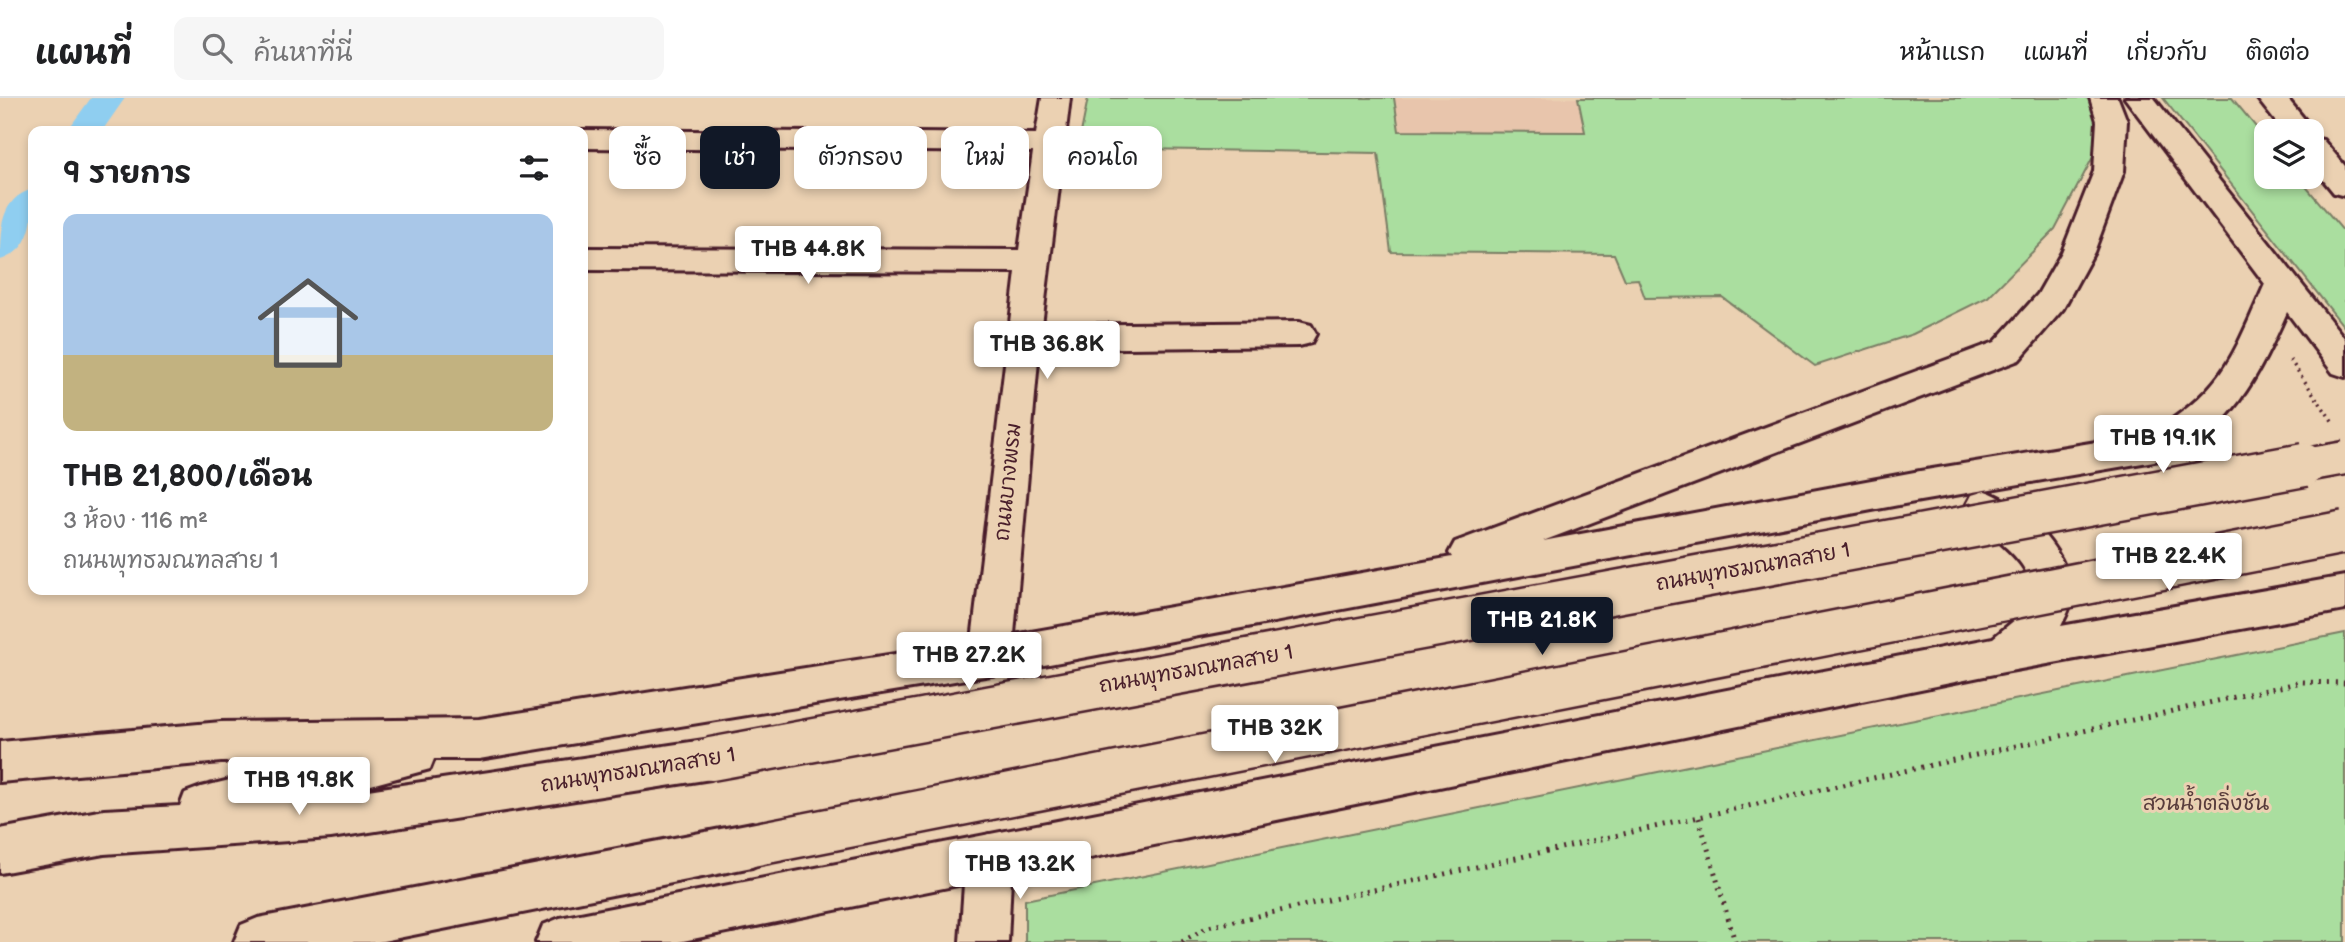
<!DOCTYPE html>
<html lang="th">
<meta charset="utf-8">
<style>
:root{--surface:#fff;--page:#f6f6f6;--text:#202124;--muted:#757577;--line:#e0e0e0;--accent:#111827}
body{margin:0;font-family:"Balsamiq Sans","Playpen Sans Thai",sans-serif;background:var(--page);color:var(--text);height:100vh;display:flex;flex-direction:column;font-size:26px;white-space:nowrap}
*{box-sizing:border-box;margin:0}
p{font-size:23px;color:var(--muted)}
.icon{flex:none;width:38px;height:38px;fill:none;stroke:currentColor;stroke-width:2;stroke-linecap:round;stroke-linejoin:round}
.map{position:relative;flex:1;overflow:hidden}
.side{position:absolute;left:28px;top:28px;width:560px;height:469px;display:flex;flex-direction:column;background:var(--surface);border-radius:14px;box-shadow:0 4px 10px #0003}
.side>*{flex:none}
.guide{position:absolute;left:609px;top:28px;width:665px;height:63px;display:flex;gap:14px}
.controls{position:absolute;left:2254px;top:21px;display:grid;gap:14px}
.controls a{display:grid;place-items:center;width:70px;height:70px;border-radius:14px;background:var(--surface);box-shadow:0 4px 10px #0003;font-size:35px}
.price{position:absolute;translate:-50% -60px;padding:0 16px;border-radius:7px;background:#fff;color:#222;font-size:23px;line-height:46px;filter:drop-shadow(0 2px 4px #0008)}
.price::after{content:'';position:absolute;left:50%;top:42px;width:21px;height:16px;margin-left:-10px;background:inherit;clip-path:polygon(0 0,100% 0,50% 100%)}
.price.selected{background:var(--accent);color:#fff}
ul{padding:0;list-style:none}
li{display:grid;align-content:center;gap:14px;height:371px;padding:0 35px}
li+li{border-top:2px solid var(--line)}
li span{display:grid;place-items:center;height:217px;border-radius:14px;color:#555}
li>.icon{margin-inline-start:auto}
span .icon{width:126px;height:126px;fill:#fffc;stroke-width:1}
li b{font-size:30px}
h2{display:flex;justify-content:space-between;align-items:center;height:84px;padding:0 35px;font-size:30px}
.pill{padding:0 24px;border-radius:14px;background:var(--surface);box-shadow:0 4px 10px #0003;font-size:24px;line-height:63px}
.pill.selected{background:var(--accent);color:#fff}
header{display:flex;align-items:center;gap:42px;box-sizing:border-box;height:98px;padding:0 35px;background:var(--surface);border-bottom:2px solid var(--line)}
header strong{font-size:33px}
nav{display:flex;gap:38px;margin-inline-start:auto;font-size:24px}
.search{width:490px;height:63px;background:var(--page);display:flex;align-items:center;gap:18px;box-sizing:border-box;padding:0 24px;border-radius:14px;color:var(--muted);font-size:26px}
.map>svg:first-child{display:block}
.built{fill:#e8c5ac}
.green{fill:#aade9f;stroke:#7a7e65;stroke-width:2}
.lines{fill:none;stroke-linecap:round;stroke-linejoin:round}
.canal{fill:#8fcef0;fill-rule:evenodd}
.minor-casing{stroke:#4a1f2b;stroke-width:6}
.major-casing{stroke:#4a1f2b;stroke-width:6}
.path-far1{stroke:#4a1f2b;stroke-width:3.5;stroke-dasharray:2 4.5;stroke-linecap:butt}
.path{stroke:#4a1f2b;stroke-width:5;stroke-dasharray:2 6;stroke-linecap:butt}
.minor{fill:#ebd1b2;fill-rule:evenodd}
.major{fill:#ebd1b2;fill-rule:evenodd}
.major-bridge-far1-casing{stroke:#4a1f2b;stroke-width:37;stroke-linecap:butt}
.major-bridge-casing{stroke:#4a1f2b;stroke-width:47;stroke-linecap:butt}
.major-bridge-far1{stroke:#ebd1b2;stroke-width:32}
.major-bridge{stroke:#ebd1b2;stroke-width:42}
.labels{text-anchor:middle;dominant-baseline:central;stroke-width:6;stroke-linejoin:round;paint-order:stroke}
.street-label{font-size:21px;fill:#4a1f2b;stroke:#ebd1b2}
.park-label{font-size:21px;fill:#583c3c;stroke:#ebd1b2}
</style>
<header>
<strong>แผนที่</strong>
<div class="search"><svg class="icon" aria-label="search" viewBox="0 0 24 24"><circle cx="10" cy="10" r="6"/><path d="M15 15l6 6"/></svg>ค้นหาที่นี่</div>
<nav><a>หน้าแรก</a><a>แผนที่</a><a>เกี่ยวกับ</a><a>ติดต่อ</a></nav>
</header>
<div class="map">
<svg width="2345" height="844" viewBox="0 0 2345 844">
<rect width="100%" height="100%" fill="#ebd1b2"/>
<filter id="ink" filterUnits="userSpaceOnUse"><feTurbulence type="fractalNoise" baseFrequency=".0143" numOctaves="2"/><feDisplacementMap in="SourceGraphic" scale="14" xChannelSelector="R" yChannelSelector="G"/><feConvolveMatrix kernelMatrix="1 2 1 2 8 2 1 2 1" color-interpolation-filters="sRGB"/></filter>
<g filter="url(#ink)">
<polygon class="built" points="1394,0 1578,0 1586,34 1398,33"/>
<g class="green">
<polygon points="1088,0 1394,0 1399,33 1585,34 1578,0 2096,0 2112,23 2055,131 1988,199 1913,236 1815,268 1722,199 1645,200 1638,181 1625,182 1614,156 1391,154 1378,55 1078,50"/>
<polygon points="2163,0 2232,0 2266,41 2266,79 2298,79 2345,135 2345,230"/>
<polygon points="2345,535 2345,844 1025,844 1025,802"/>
</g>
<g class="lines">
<g class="canal">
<polygon points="91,0 125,0 102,33 67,33"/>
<path d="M33,91C34,120 32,153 0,162C0,132 0,100 33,91Z"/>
</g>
<defs>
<g id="minor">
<polygon points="1042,0 1070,0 1042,227 1299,224 1311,227 1316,236 1311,245 1299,248 1039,251 1012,559 1006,572 991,577 976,572 970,559 1016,174 583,172 583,150 1019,152 1033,54 583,50 583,33 577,33 583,32 1036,36"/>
<polygon points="989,736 1005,742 1012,758 1008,844 960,844 966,758 973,742"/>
</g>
<g id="major">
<path d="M2090,0H2118L2127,23L2124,73L2094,154L2063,211L2019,262L1543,443L1920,373L2151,335C2224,291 2232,260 2265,186L2125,0H2154L2345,241V279L2333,275L2287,214C2260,275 2229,340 2160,362L1920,403L991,577L479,661H434L430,671L334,697L711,641L727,647L733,661L727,675L711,681L331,740L104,756L0,775V731L104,712L180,708L185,695L201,689L309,663L221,664L0,684V644L221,624L479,621L991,541L1452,459L1449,455L1455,444L1995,244L2038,196L2062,154L2094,73L2097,23Z"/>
<polygon points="2257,0 2287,0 2314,33 2312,36 2312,33 2283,33"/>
<polygon points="2312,40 2323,42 2345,68 2345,98 2334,95 2312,68"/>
<path d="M1985,393C2022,405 2076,460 2071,503C2070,511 2065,520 2061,528L2345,478V512L2004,574L678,844H536L543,827L560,820L1993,540L2028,511C2046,461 1984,442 1966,408L1972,397Z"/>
<polygon points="752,725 768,732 775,747 768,762 752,769 378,844 234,844 241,827 258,820"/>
</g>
</defs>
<use href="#minor" class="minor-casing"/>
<use href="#major" class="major-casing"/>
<polyline class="path-far1" points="2290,262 2333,324"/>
<g class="path">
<polyline points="1699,720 1735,844"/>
<polyline points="1182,844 1208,829 2302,584 2345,585"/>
</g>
<use href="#minor" class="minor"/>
<use href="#major" class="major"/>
<defs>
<polyline id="major-bridge-far1" points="2295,369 2345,360"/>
<g id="major-bridge">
<polyline points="711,661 2304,367"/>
<polyline points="752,747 2345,434"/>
</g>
</defs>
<use href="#major-bridge-far1" class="major-bridge-far1-casing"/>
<use href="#major-bridge" class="major-bridge-casing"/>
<use href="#major-bridge-far1" class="major-bridge-far1"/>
<use href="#major-bridge" class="major-bridge"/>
</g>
</g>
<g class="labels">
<g class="street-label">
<text transform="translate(1008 384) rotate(-84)">ถนนบางพรม</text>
<text transform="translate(1753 469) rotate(-10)">ถนนพุทธมณฑลสาย 1</text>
<text transform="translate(1196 571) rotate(-10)">ถนนพุทธมณฑลสาย 1</text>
<text transform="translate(638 672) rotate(-9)">ถนนพุทธมณฑลสาย 1</text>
</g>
<g class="park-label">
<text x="2206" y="705">สวนน้ำตลิ่งชัน</text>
</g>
</g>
</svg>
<div class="controls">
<a><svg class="icon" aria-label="layers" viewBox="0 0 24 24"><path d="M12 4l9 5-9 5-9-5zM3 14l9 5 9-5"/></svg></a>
</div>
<b class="price" style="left:808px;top:188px">THB 44.8K</b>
<b class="price" style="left:1047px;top:283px">THB 36.8K</b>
<b class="price" style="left:2163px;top:377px">THB 19.1K</b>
<b class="price" style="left:2169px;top:495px">THB 22.4K</b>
<b class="price selected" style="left:1542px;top:559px">THB 21.8K</b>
<b class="price" style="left:969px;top:594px">THB 27.2K</b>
<b class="price" style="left:1275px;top:667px">THB 32K</b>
<b class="price" style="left:299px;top:719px">THB 19.8K</b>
<b class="price" style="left:1020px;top:803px">THB 13.2K</b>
<div class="guide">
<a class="pill">ซื้อ</a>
<a class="pill selected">เช่า</a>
<a class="pill">ตัวกรอง</a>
<a class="pill">ใหม่</a>
<a class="pill">คอนโด</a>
</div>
<section class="side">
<h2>9 รายการ<svg class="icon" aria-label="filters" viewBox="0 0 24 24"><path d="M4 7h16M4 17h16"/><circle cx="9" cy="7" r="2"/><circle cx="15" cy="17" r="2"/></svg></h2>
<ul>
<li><span style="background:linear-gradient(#a9c7e8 65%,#c2b280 0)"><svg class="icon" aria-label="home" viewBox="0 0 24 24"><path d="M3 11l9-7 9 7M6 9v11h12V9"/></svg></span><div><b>THB 21,800/เดือน</b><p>3 ห้อง · 116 m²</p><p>ถนนพุทธมณฑลสาย 1</p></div></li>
</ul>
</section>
</div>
